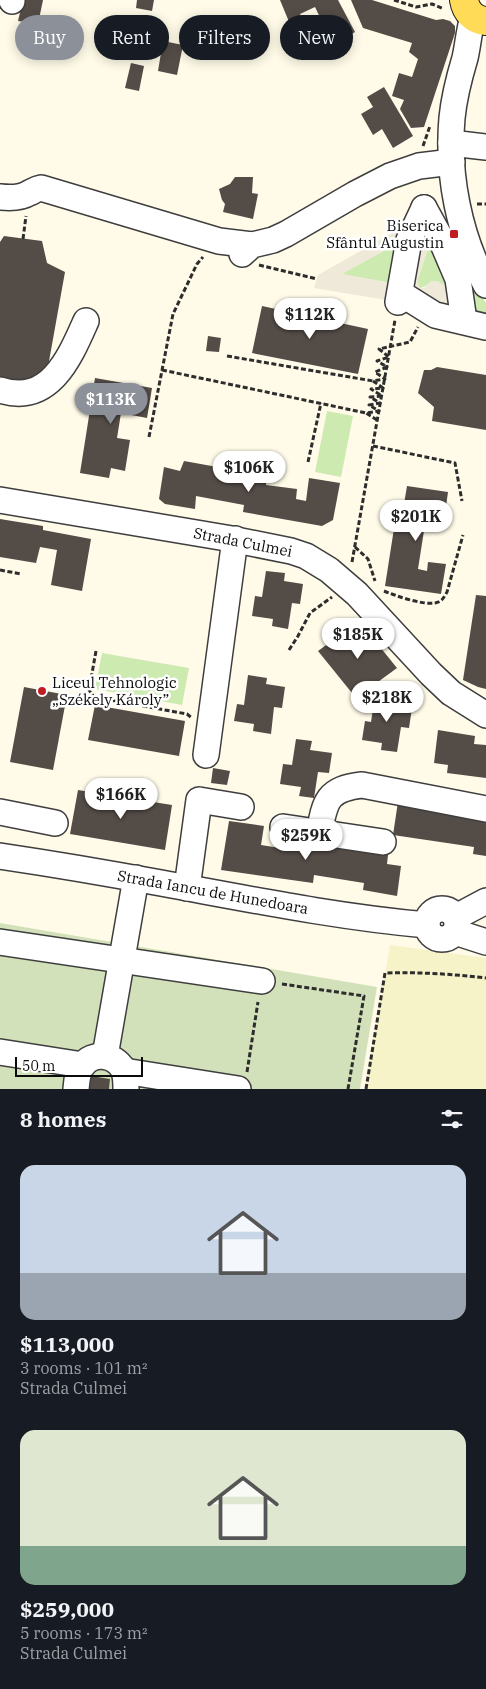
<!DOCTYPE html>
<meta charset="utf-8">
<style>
:root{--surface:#171b24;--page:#20242c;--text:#f1f3f6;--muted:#9ea1a6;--accent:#8c9099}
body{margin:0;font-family:"IBM Plex Serif",serif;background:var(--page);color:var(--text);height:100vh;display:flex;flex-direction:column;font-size:19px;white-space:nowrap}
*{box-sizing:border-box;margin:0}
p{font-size:16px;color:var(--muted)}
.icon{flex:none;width:28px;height:28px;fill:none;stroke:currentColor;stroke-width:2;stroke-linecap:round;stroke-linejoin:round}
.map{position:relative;height:1089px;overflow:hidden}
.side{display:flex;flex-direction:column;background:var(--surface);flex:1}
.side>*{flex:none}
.hud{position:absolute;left:15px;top:15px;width:456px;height:45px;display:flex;gap:10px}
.scale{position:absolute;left:15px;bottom:12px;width:128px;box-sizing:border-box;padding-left:5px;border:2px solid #0b0b0b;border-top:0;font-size:14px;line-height:18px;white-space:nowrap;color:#0b0b0b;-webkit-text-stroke:4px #fff;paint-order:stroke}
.price{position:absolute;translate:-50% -42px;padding:0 11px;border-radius:18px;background:#fff;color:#222;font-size:16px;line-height:32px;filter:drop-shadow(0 1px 2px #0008)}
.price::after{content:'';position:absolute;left:50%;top:30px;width:15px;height:11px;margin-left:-8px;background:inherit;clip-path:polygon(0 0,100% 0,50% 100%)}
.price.active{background:var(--accent);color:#fff}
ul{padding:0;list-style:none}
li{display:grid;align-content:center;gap:10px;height:265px;padding:0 20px}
li span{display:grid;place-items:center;height:155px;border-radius:15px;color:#555}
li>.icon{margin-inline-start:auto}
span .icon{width:90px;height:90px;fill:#fffc;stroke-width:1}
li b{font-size:21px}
h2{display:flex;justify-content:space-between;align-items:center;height:60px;padding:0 20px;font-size:21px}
.chip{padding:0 18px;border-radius:22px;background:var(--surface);box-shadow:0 2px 12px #0003;font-size:18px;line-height:45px}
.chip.active{background:var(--accent);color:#fff}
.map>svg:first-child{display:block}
.farmland{fill:#f6f3c8}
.green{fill:#cdeab1}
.cemetery{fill:#d3e1ba}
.plaza{fill:#eee9d9;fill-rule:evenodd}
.building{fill:#544c47}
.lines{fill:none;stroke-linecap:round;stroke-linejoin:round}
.minor-casing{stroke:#3e3e3e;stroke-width:28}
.major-casing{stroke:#1c1c1c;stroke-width:30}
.path{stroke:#2d2d2d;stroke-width:3;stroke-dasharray:5 2.5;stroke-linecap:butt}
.minor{stroke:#fff;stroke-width:25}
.major{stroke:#ffdb58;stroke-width:28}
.poi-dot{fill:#c01d20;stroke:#fff;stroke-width:2}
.labels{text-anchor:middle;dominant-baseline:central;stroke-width:5;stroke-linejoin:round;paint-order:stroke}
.poi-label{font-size:15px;fill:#0b0b0b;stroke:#fff;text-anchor:end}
.street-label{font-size:15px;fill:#0b0b0b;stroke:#fff}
</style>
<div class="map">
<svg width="486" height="1089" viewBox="0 0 486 1089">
<rect width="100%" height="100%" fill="#fffbe8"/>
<polygon class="farmland" points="390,945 486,958 486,1089 365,1089"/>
<g class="green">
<polygon points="400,242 391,283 341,274"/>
<path d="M432,247L447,284L446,286C424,277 435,285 420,288L417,282L427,251Z"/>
<polygon points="471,284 486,303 486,318 470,310 468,290"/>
<polygon points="327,411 353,416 341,477 315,472"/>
<polygon points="102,653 189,668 182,705 95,689"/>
</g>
<polygon class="cemetery" points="0,923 377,987 360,1089 0,1089"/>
<path class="plaza" d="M433,206L440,210L445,219L454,245L471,284L467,296L468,305L471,310L486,318V336L430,322L415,313L408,306L398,302L314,288L318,275L410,223L414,211ZM400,242L390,283L342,274ZM432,247L436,251L442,271L448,282L445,286L438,281H431L424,288H420L417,282L420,272L427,251Z"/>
<g class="building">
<polygon points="23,0 43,0 38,24 18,21"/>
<polygon points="137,0 154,0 152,11 136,8"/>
<polygon points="280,0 338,0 355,32 333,44 315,7 300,14 313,40 299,46"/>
<polygon points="351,0 372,0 436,20 443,19 450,21 455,26 455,33 424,127 411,128 400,109 404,100 392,96 399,73 412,77 418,59 409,52 412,43 363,28"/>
<polygon points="163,41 183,45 177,75 158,71"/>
<polygon points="131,63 144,66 139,91 125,88"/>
<polygon points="384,87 413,136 393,148 382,129 373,135 361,114 373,107 367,97"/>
<polygon points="235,177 253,177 252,193 258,194 253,219 223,212 225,204 222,200 219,189 230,184"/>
<polygon points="4,236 42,241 47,263 65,272 46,378 0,385 0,242"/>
<polygon points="262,306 368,329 358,374 252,353"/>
<polygon points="208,336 221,338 219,352 206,351"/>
<polygon points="437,367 486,375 486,430 432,421 434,407 418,393 424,370 431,370"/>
<polygon points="95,378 152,388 147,418 121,413 117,438 130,440 125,471 111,468 109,478 80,473"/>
<polygon points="184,461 267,476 266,485 297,489 296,499 306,501 309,478 340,483 333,520 322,526 243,512 244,505 196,496 195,509 165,504 159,499 164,467 180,471"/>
<polygon points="407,486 448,492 444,521 426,518 418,569 427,571 428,562 446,564 441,594 385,586 398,503 404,504"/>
<polygon points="0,519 43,526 43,530 91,539 82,591 51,585 57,550 40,547 36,563 0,557"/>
<polygon points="266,571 285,573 284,581 303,584 300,604 292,603 288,629 272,626 273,619 252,616 255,596 262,597"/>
<polygon points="476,595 486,596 486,689 478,687 463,680"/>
<polygon points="359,621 397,668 356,698 318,651"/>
<polygon points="248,675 267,678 266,684 285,687 282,708 274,707 271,734 253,731 254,724 234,721 237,704 244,705"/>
<polygon points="24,687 67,695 53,770 10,762"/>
<polygon points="375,695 395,698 393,705 412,708 409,728 401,727 397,752 381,750 382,743 362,740 365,721 371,722"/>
<polygon points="95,705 185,721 179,756 88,740"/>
<polygon points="438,730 475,736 474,744 486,745 486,778 447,773 448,765 434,763"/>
<polygon points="296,739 312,741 310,750 332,753 329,773 318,772 314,798 299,796 301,787 280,784 283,764 292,765"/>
<polygon points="213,768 230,771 227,785 211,783"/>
<polygon points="78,790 172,805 165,850 70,834"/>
<polygon points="399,795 486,817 486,856 473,854 474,847 393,835"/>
<polygon points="229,821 264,826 261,845 299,851 300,842 388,855 387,864 401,866 397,896 363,890 364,883 314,875 313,883 221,870"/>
<polygon points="91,1076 110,1079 109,1089 89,1089"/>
</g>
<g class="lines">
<defs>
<g id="minor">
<polyline points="12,1 12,0"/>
<path d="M473,17C469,30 468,45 465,58C459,78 454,97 452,118C447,174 459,236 486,285"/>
<polyline points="451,143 486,147"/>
<path d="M0,197C9,198 21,198 29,193C34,191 35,189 41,188L219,241L252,245"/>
<polyline points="424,208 440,237 458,279 464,321"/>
<polyline points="242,254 252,245 273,240 286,234 355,194 390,176 419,166 452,162"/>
<polyline points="400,293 435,315 486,327"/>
<polyline points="398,302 409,240 424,208"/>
<path d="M0,390C50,406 70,357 86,321"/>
<polyline points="0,500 226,538 291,551 306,556 329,570 357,594 431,674 451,693 486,715"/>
<polyline points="206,755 235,539"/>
<polyline points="0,812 55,823"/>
<polyline points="283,827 383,842"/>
<path d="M319,833C325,801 327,789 362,785L486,809"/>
<path d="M0,856C54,864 107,873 161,883C249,899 337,917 427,925"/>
<polyline points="187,888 199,800 241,807"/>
<circle cx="442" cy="924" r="15"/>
<polyline points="456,917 486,901"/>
<polyline points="455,932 486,942"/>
<polyline points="0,942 262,981"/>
<polyline points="0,1052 83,1065"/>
<polyline points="105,1056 136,878"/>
<polyline points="124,1071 238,1089"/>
<path d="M76,1089C77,1081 77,1072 82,1066C93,1051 114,1054 123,1069C126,1075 126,1082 126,1089"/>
</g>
<path id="major" d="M464,0C466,12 474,20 486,21"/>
</defs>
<use href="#minor" class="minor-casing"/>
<use href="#major" class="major-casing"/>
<g class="path">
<polyline points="394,0 416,7 432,4 444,9"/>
<polyline points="423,146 430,126"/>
<polyline points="477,204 486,204"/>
<polyline points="23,239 26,216"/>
<polyline points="259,265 317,279"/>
<polyline points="227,356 373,381"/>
<polyline points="162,370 366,413"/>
<polyline points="377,420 366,413 379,411 369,405 380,403 370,397 382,396 371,389 383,388 373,381 385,379 375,372 387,367 377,361 389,357 379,349 410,342 418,327"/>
<polyline points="149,437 173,314 197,264 203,257"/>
<polyline points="373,446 455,463 462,501"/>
<polyline points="308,462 321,403"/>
<polyline points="355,547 368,559 375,581"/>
<polyline points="352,562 395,320"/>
<polyline points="0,570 21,574"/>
<path d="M384,591C396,596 422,605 435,603C442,602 444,597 447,592L463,535"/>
<polyline points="289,650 298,636 310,613 332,597"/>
<polyline points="96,651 89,690 94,697 187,714 192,718"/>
<polyline points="282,984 364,996 348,1089"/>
<polyline points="247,1072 258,1002"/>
<path d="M366,1089L385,973C419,972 452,974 486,978"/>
</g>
<use href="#minor" class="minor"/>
<use href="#major" class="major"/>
</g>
<g class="poi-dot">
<rect x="449" y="229" width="10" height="10" rx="2.5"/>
<circle cx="42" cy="691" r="5"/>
</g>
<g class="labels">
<g class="poi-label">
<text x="444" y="225">Biserica<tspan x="444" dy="17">Sfântul Augustin</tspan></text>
<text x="52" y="682" text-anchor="start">Liceul Tehnologic<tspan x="52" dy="17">„Székely Károly”</tspan></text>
</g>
<g class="street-label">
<text transform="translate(243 542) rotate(11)">Strada Culmei</text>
<text transform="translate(213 892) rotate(10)">Strada Iancu de Hunedoara</text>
</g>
</g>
</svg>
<div class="scale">50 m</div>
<b class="price" style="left:310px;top:340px">$112K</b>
<b class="price active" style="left:111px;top:425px">$113K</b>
<b class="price" style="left:249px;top:493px">$106K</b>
<b class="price" style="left:416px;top:542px">$201K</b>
<b class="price" style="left:358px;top:660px">$185K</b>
<b class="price" style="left:387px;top:723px">$218K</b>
<b class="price" style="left:121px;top:820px">$166K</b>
<b class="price" style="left:306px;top:861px">$259K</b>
<div class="hud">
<a class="chip active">Buy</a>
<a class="chip">Rent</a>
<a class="chip">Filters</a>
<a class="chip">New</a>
</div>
</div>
<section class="side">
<h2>8 homes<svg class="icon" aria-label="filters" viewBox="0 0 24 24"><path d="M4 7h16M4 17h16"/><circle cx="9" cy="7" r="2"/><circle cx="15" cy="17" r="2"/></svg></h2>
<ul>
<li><span style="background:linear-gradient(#c9d6e8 70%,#9aa5b1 0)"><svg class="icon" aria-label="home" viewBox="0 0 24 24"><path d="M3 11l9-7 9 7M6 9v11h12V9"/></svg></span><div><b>$113,000</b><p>3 rooms · 101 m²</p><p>Strada Culmei</p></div></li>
<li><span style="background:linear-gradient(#dfe7d0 75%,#7fa58c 0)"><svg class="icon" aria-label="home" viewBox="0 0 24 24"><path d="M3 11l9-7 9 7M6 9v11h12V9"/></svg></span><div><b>$259,000</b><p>5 rooms · 173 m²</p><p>Strada Culmei</p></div></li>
</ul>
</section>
